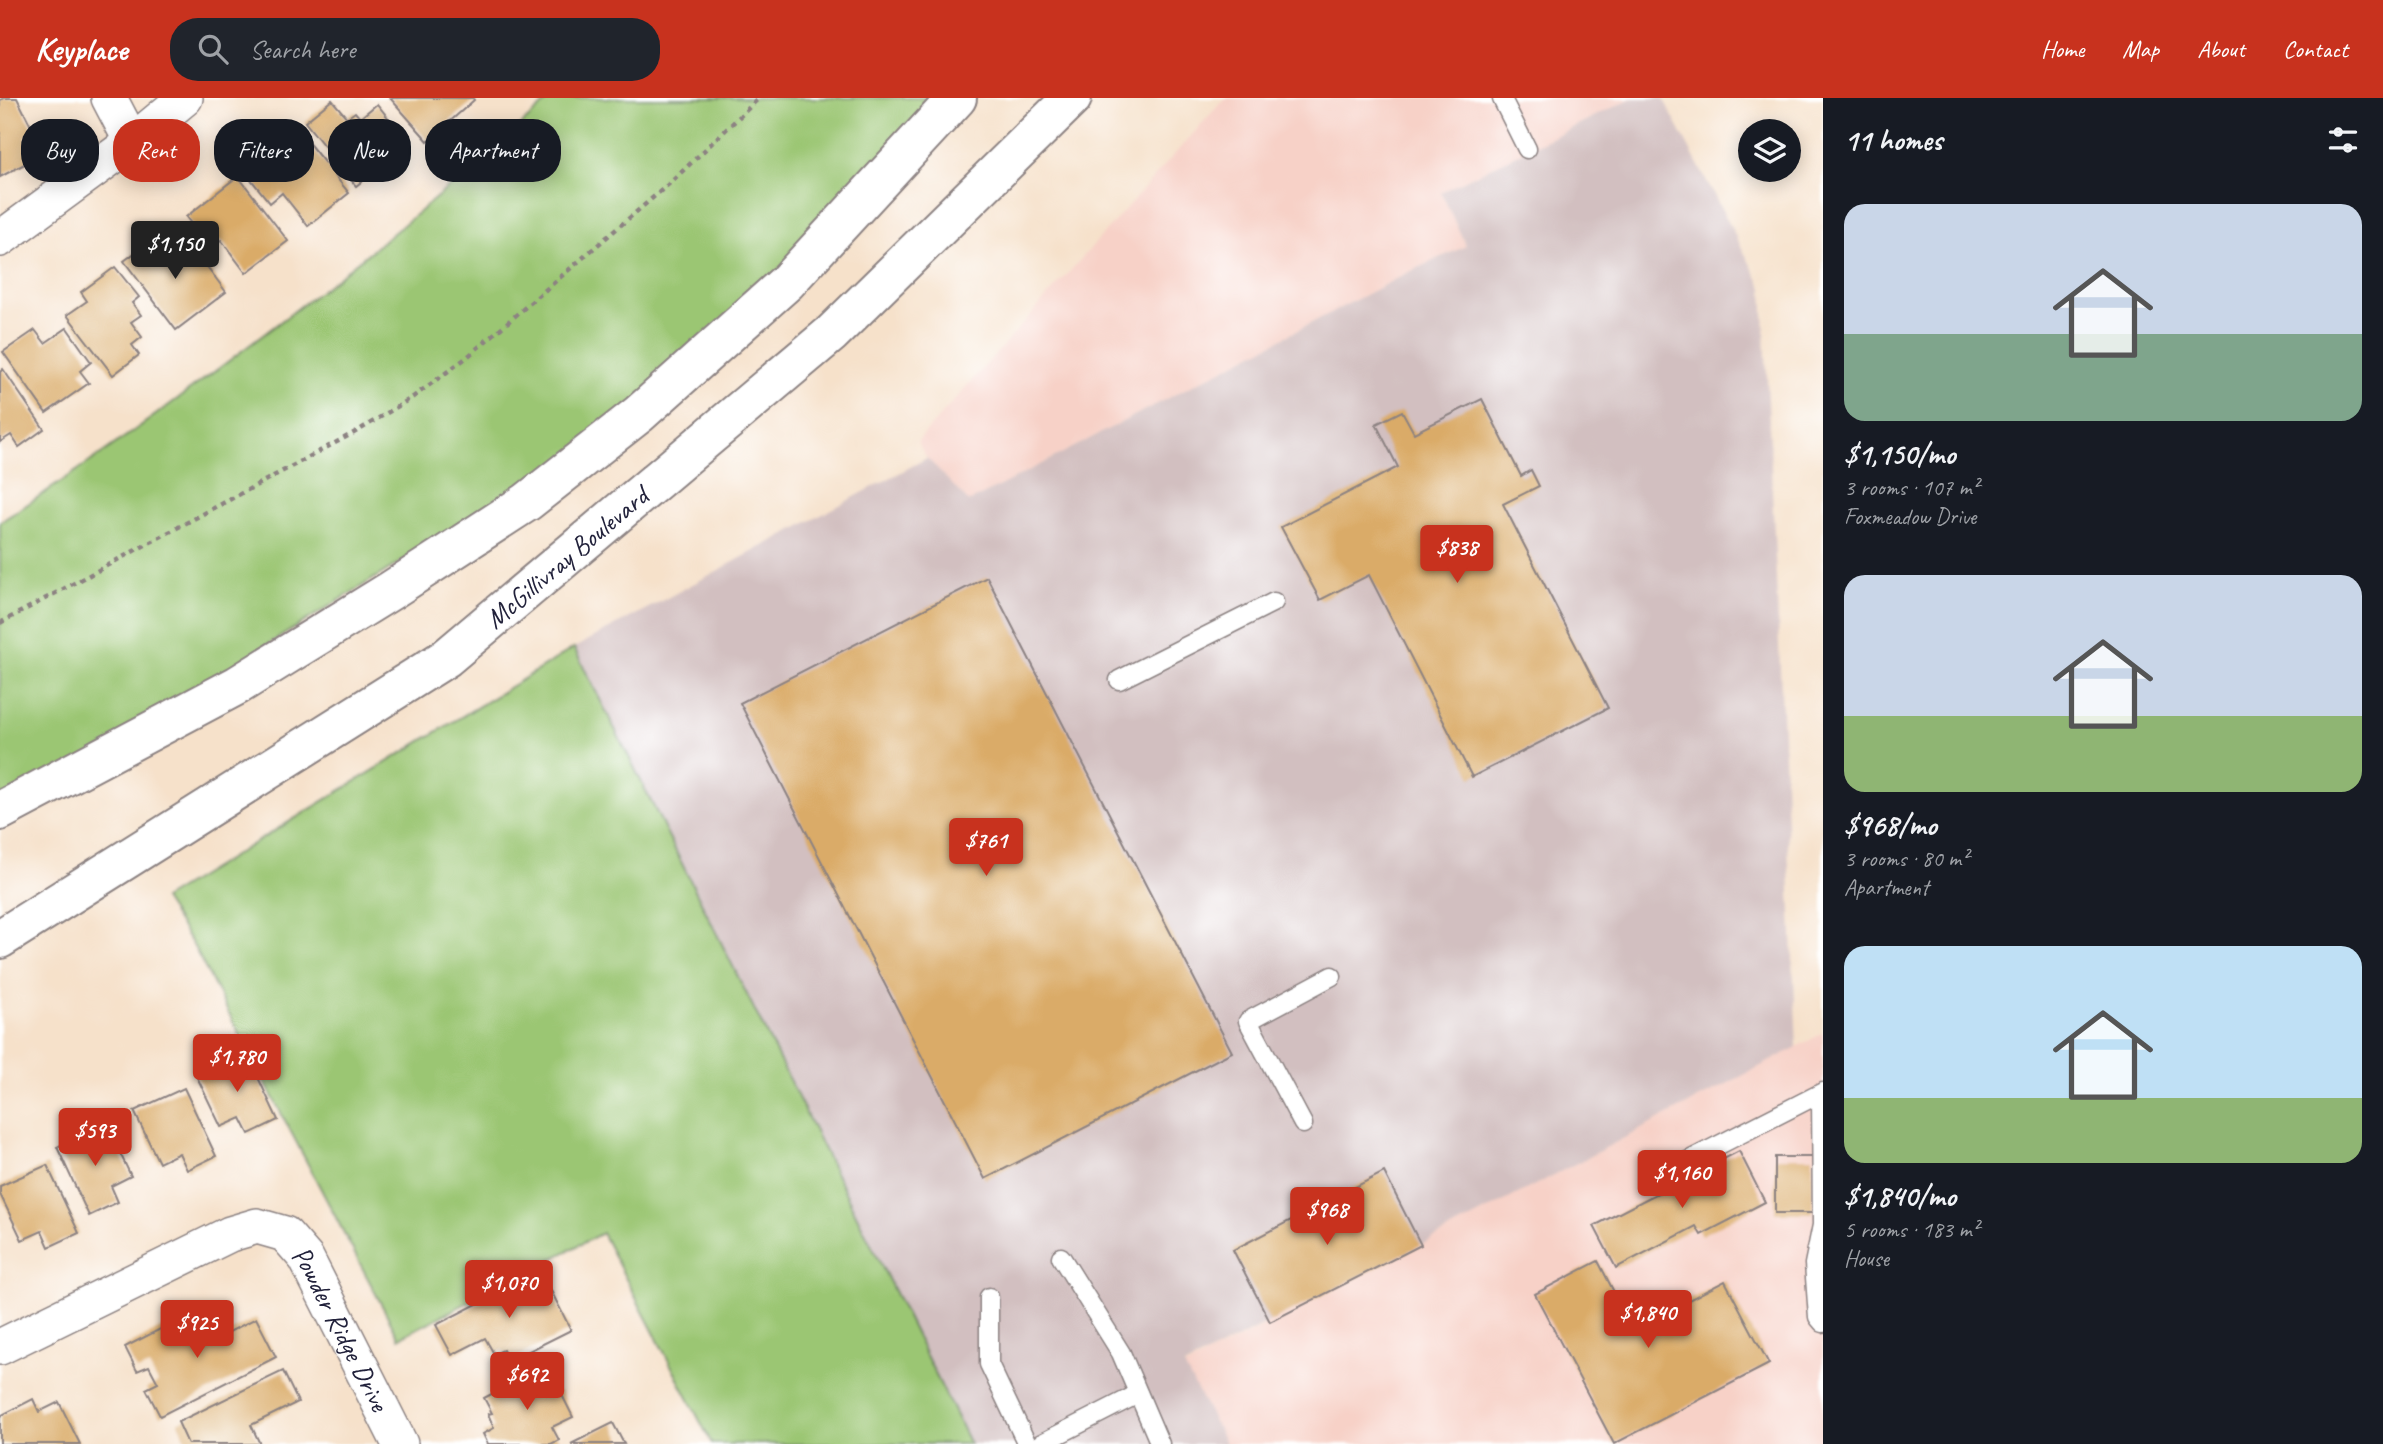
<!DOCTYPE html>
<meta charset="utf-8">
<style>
:root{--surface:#171b24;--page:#20242c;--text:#f1f3f6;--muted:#9ea1a6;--accent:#c8321e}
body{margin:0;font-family:Caveat,sans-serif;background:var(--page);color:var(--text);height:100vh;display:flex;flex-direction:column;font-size:26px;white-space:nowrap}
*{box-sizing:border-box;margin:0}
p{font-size:23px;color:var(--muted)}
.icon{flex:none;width:38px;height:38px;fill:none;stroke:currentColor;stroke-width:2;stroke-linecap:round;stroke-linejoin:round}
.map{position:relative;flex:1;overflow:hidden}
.side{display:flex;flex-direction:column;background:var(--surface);width:560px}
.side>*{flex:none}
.guide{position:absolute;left:21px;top:21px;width:665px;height:63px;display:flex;gap:14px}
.tools{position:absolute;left:1738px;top:21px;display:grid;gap:14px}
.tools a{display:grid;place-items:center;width:63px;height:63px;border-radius:50%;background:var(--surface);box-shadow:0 4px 18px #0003;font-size:35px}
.price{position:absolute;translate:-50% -60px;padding:0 16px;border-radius:7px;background:var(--accent);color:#fff;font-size:23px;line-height:46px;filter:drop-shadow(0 2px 4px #0008)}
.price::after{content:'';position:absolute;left:50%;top:42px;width:21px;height:16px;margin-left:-10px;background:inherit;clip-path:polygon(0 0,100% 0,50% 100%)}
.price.on{background:#222;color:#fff}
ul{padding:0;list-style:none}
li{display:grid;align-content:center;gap:14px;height:371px;padding:0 21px}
li span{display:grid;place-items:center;height:217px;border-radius:21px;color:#555}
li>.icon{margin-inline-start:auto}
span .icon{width:126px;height:126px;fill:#fffc;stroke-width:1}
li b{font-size:30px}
h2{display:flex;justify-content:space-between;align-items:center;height:84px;padding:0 21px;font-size:30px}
.chip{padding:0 24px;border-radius:28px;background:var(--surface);box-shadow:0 4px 18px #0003;font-size:24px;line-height:63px}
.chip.on{background:var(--accent);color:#fff}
header{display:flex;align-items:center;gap:42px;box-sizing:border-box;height:98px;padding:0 35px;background:var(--accent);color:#fff}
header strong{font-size:33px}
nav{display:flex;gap:38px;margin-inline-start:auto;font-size:24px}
.search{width:490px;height:63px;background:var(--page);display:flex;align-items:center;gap:18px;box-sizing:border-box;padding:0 24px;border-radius:28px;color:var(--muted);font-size:26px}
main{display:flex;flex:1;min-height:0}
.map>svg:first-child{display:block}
.built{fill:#f7d1c7}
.industrial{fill:#d2bfc0}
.green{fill:#9bc673;stroke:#5e7457;stroke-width:2}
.building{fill:#daab67}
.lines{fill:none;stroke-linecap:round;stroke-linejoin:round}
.lane-casing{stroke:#8c8282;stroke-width:21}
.street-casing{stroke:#8c8282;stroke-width:38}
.primary-casing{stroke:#8c8282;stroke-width:42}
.path{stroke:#8c8282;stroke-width:4.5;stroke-dasharray:5 5;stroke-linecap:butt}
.lane{stroke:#fff;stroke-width:18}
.street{stroke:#fff;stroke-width:35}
.primary{stroke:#fff;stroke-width:38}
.labels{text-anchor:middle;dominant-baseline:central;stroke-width:5;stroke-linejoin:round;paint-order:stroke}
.street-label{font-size:28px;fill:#22223b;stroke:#fff}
</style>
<header>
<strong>Keyplace</strong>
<div class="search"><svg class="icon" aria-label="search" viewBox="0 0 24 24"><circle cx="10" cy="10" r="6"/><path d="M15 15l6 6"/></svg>Search here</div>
<nav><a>Home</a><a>Map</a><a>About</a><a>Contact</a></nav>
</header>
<main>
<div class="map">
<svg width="1823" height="1346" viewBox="0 0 1823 1346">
<rect width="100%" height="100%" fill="#fff"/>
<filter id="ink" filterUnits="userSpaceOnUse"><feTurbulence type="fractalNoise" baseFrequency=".0143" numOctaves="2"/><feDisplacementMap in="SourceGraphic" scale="14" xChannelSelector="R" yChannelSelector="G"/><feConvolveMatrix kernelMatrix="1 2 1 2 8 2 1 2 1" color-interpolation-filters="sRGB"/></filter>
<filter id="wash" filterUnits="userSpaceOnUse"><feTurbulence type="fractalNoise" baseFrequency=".00686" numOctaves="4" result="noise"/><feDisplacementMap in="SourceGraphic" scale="28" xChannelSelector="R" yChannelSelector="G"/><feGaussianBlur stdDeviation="1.57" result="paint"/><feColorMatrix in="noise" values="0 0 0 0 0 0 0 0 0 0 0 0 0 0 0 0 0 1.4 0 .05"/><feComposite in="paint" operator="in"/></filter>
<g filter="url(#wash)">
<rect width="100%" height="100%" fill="#f6e1ca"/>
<g class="built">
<polygon points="1225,0 1632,0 1441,94 1466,148 1409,174 969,404 927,360 917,344"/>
<polygon points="1823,935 1823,1346 1226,1346 1184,1269 1421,1147"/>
</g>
<polygon class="industrial" points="1632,0 1663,0 1763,190 1797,949 1421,1147 1184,1268 1226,1346 970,1346 574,550 927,360 969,404 1409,174 1466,148 1441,94"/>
<g class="green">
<path d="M551,0H957L639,316L0,713V424C88,368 172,306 255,243C357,166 456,86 551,0Z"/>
<polygon points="574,550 631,663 970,1346 712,1346 602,1135 399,1240 193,847 163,801"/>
</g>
<g id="blocks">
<g class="building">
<polygon points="5,0 17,0 34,34 25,38 36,60 0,79 0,2"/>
<polygon points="390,0 473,0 474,2 428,43"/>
<polygon points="332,2 347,20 355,14 360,20 377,6 409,46 356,88 305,24"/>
<polygon points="298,32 349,95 308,128 282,95 270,105 245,74"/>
<polygon points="238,78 288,143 246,175 221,142 210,150 186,119"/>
<polygon points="155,140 172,162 191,147 226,194 176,232 124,163"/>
<polygon points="115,169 139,199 132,205 141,217 131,224 142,239 132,247 139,257 113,277 67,217 87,203 81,194"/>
<polygon points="67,230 91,264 80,273 89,285 46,315 3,254 35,232 45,245"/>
<polygon points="3,271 44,331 19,349 11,337 0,344 0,274"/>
<polygon points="1482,301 1521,378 1531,372 1539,388 1503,406 1608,610 1472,679 1369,477 1320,502 1281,429 1398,369 1376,326 1402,313 1414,335"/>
<polygon points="987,479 1232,954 985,1081 740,605"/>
<polygon points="246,954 278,1022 249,1036 241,1020 221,1029 196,977"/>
<polygon points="184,990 216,1058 187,1072 179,1055 159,1065 134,1013"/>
<polygon points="106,1026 131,1078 111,1088 118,1104 89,1118 57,1049"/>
<polygon points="1739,1053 1765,1104 1701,1137 1696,1128 1616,1170 1594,1128"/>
<rect x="1775" y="1059" width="38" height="56"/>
<polygon points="47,1067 79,1135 49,1149 42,1133 22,1142 0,1096 0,1088"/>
<polygon points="1384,1074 1421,1147 1270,1224 1233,1152"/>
<polygon points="1598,1163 1633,1231 1725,1183 1769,1266 1614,1346 1535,1196"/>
<polygon points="541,1173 571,1232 509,1263 503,1252 494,1256 485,1240 452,1257 436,1227"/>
<polygon points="188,1217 204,1247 256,1220 276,1259 160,1318 146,1291 158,1285 149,1268 137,1273 125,1249"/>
<polygon points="543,1270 556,1294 560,1293 573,1319 552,1329 559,1342 551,1346 488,1346 483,1336 494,1330 488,1316 492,1315 484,1300"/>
<polygon points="283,1273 298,1304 251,1327 260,1346 188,1346 178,1324"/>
<polygon points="33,1301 39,1314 59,1304 80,1346 0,1346 0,1318"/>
<polygon points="613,1325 624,1346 571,1346"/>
</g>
</g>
</g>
<g filter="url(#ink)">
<use href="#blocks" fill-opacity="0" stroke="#8c8282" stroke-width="2"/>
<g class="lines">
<defs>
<g id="lane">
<polyline points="1502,1 1527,51"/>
<polyline points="1119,582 1274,504"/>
<polyline points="1821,996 1822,1127 1814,1166 1818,1219 1823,1225"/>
<polyline points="1303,1026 1248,923 1332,878"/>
<polyline points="1658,1078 1823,994"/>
<polyline points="1061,1159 1121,1255 1160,1346"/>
<polyline points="989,1199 989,1266 1027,1346"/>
<polyline points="1040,1346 1138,1296"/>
</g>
<g id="street">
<polyline points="109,0 132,44"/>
<polyline points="0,141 132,44 185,0"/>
<path id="s1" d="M0,1249L230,1136L257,1128L285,1136L306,1160L400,1346"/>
</g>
<g id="primary">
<polyline points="0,713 238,587 390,493 527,404 639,316 787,184 957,0"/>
<path id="s2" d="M0,841L446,560L831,236L1072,0"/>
</g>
</defs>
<use href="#lane" class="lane-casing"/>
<use href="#street" class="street-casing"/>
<use href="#primary" class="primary-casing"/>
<polyline class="path" points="0,525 361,331 413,299 466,260 670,85 759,0"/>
<use href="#lane" class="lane"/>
<use href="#street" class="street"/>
<use href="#primary" class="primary"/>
</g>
</g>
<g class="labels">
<g class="street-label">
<text stroke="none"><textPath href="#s2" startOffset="684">McGillivray Boulevard</textPath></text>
<text stroke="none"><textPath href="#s1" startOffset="424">Powder Ridge Drive</textPath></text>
</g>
</g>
</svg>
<div class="tools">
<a><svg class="icon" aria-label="layers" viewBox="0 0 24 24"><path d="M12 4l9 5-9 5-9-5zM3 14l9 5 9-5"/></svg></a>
</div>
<b class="price on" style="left:175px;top:183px">$1,150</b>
<b class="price" style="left:1457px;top:487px">$838</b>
<b class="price" style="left:986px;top:780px">$761</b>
<b class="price" style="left:237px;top:996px">$1,780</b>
<b class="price" style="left:95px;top:1070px">$593</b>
<b class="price" style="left:1682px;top:1112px">$1,160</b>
<b class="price" style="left:1327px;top:1149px">$968</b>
<b class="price" style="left:509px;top:1222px">$1,070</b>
<b class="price" style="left:1648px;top:1252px">$1,840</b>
<b class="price" style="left:197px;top:1262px">$925</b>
<b class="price" style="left:527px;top:1314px">$692</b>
<div class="guide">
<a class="chip">Buy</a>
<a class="chip on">Rent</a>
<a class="chip">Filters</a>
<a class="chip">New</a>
<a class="chip">Apartment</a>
</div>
</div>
<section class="side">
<h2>11 homes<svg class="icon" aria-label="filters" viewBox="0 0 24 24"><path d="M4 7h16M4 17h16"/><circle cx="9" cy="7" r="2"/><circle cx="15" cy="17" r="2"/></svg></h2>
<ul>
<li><span style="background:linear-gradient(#c9d6e8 60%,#7fa58c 0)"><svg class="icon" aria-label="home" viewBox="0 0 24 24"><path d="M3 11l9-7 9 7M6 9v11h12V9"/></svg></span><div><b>$1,150/mo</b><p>3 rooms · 107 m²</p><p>Foxmeadow Drive</p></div></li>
<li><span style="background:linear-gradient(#c9d6e8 65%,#8fb573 0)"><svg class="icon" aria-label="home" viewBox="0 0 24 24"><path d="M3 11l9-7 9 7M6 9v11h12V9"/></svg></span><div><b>$968/mo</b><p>3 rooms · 80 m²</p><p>Apartment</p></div></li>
<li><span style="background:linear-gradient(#bfe0f5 70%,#8fb573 0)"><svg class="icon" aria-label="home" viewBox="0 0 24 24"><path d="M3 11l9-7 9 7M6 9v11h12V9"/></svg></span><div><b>$1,840/mo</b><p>5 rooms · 183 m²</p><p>House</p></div></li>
</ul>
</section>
</main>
